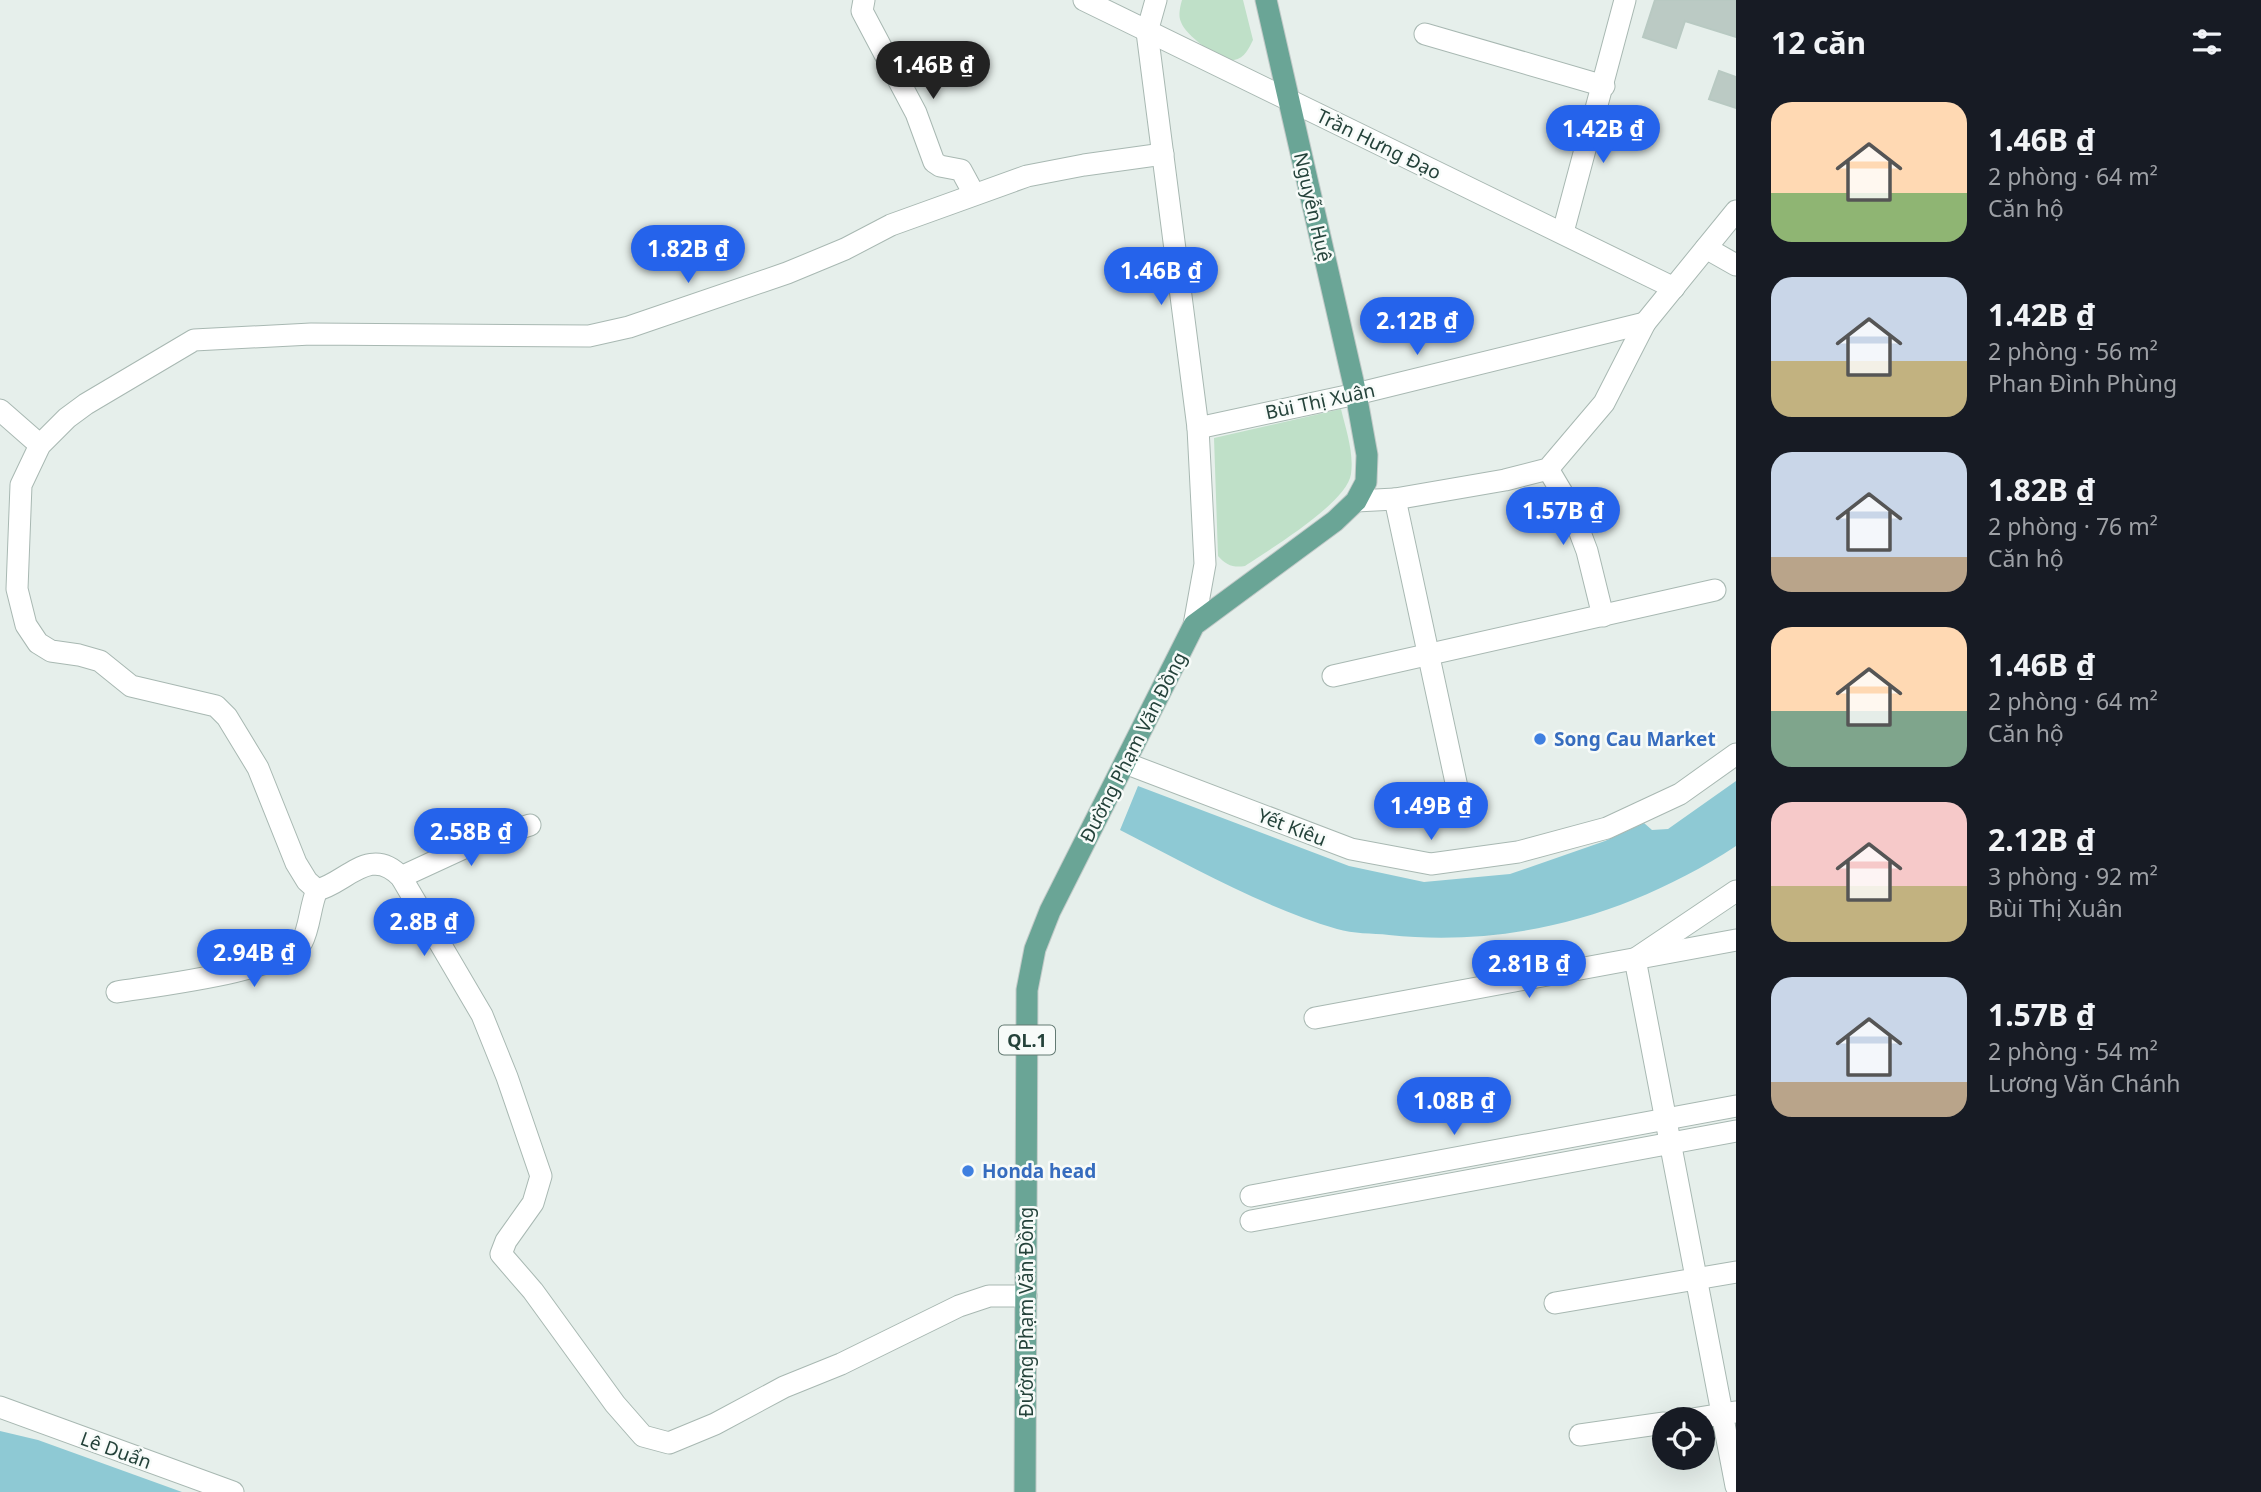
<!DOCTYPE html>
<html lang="vi">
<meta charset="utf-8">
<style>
:root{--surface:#171b24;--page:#20242c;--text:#f1f3f6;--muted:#9ea1a6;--accent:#2563eb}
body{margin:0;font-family:"Noto Sans",sans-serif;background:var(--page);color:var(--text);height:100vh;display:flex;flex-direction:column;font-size:26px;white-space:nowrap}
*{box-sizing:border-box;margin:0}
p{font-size:23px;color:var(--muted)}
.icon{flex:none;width:38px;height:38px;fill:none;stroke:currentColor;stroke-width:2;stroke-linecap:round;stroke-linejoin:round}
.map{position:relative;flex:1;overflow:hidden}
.details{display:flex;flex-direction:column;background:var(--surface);width:525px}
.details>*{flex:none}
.tools{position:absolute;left:1652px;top:1407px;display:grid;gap:14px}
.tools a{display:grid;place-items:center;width:63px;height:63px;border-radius:50%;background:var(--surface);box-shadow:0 7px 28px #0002;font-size:35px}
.price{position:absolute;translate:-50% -60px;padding:0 16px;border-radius:24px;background:var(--accent);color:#fff;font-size:23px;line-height:46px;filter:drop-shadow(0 2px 4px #0008)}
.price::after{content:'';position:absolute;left:50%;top:42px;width:21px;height:16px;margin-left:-10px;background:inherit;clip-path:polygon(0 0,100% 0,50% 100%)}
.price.current{background:#222;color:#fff}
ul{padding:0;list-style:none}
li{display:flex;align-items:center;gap:21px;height:175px;padding:0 35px}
li span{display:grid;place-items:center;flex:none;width:196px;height:140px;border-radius:21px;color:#555}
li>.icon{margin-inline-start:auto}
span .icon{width:84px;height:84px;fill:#fffc;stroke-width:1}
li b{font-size:30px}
h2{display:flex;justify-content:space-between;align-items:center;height:84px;padding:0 35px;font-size:30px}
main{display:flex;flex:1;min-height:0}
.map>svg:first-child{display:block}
.green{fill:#bfe0c8}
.water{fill:#8ec9d4}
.building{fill:#bbcac4;stroke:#b8c9c2;stroke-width:2}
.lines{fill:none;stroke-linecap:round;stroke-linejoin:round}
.minor-casing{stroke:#a8b8b2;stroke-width:23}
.major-casing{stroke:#c2cac8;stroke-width:23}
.minor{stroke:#fff;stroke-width:21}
.major{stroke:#6aa596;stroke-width:21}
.shop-dot{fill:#3f7fe0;stroke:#f7fbf9;stroke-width:2.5}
.labels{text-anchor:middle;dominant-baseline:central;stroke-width:5;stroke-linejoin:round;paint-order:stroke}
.shield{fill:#f7fbf9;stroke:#637a73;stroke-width:2}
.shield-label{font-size:18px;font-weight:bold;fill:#24423a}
.street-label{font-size:19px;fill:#24423a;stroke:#f7fbf9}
.shop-label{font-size:19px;font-weight:bold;fill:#366cbe;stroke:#f7fbf9;text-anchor:start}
</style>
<main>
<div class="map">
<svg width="1736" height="1492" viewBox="0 0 1736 1492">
<rect width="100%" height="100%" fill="#e6efeb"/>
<g class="green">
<path d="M1182,0H1243L1253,40C1249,48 1245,58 1234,60C1221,62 1185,35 1181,22C1178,16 1180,7 1182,0Z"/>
<path d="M1341,409C1346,430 1354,452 1351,474C1347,503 1270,549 1245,566C1233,568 1226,565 1218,556L1214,438Z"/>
</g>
<g class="water">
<path d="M1736,781V846C1632,914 1513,948 1389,935C1372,933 1353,934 1337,929C1260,906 1191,866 1120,830L1138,786L1349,866L1424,882L1510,874L1605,841L1644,823L1652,830L1668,829Z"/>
<polygon points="0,1431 38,1440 182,1492 0,1492"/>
</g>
<g class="building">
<polygon points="1655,0 1736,0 1736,37 1685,21 1676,48 1643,37"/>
<polygon points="1719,71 1736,77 1736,108 1709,99"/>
</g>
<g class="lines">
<defs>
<g id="minor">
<polyline points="864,0 862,11 916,113 934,162 940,166 961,170 974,194"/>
<polyline points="1084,0 1674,288"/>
<polyline points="1156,0 1147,32 1198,428 1205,564 1194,625"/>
<polyline points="1425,34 1604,86"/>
<polyline points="1563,232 1625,0"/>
<polyline points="1706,248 1736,265"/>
<polyline points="0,410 40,445"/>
<polyline points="1198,428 1356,394 1645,323"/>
<polyline points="1548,469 1570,506 1587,551 1603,616"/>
<polyline points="1395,499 1463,815"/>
<polyline points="1356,501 1395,499 1505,480 1548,469 1604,403 1645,323 1736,211"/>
<polyline points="1333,676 1715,590"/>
<polyline points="1125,763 1351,849 1431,864 1518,852 1607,828 1680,794 1736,754"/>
<polyline points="401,877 479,841 530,825"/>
<polyline points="1736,891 1635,959 1736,1486"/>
<path d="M117,992C152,986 286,971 302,942C310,927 310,906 317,890"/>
<polyline points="1315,1018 1736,940"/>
<polyline points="1251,1196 1736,1106"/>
<polyline points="1251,1221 1736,1131"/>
<path d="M1026,1296H989L959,1306L841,1364L784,1387L715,1424L669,1443L643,1436L615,1404L533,1291L501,1254L506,1241L533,1203L541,1176L507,1077L482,1015L401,877C370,844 345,884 317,890L307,881L296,863L258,768L227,717L216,706L131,686L100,661L79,655L51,651L38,643L26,625L17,589L21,485L40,445L67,418L86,404L194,340L311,334L589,336L629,327L787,273L845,249L891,225L1027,176L1084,165L1163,154"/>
<polyline points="1555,1303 1736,1272"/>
<polyline points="0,1407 233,1492"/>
<polyline points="1692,1419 1735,1412"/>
<polyline points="1580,1435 1664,1423"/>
</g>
<polyline id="major" points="1025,1492 1027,990 1035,949 1050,911 1194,625 1335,521 1356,501 1366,482 1367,455 1356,394 1266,0"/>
</defs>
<use href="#minor" class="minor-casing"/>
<use href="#major" class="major-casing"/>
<use href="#minor" class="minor"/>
<use href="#major" class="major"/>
</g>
<g class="shop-dot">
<circle cx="1540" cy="739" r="7"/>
<circle cx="968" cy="1171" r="7"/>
</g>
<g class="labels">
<rect class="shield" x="999" y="1025.5" width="56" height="29" rx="5"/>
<g class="shield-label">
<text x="1027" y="1040">QL.1</text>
</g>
<g class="street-label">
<text transform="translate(1379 144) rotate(26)">Trần Hưng Đạo</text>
<text transform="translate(1313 207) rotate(77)">Nguyễn Huệ</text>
<text transform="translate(1320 401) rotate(-12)">Bùi Thị Xuân</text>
<text transform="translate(1133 747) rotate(-63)">Đường Phạm Văn Đồng</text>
<text transform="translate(1292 827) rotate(21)">Yết Kiêu</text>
<text transform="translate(1026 1312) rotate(-90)">Đường Phạm Văn Đồng</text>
<text transform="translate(116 1450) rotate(20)">Lê Duẩn</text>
</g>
<g class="shop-label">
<text x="1554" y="739">Song Cau Market</text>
<text x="982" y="1171">Honda head</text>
</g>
</g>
</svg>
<div class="tools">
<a><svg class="icon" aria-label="locate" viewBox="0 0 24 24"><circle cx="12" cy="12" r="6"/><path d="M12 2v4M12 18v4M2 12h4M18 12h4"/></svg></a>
</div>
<b class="price current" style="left:933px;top:101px">1.46B ₫</b>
<b class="price" style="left:1603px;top:165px">1.42B ₫</b>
<b class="price" style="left:688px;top:285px">1.82B ₫</b>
<b class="price" style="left:1161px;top:307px">1.46B ₫</b>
<b class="price" style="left:1417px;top:357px">2.12B ₫</b>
<b class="price" style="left:1563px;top:547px">1.57B ₫</b>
<b class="price" style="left:1431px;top:842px">1.49B ₫</b>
<b class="price" style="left:471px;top:868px">2.58B ₫</b>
<b class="price" style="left:424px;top:958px">2.8B ₫</b>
<b class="price" style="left:254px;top:989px">2.94B ₫</b>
<b class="price" style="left:1529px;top:1000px">2.81B ₫</b>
<b class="price" style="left:1454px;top:1137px">1.08B ₫</b>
</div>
<section class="details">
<h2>12 căn<svg class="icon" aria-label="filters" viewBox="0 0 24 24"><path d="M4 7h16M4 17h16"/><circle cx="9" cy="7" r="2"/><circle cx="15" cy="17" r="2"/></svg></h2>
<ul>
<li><span style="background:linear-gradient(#ffd9b3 65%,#8fb573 0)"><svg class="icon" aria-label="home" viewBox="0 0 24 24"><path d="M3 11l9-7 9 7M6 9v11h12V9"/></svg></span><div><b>1.46B ₫</b><p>2 phòng · 64 m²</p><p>Căn hộ</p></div></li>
<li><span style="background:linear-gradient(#c9d6e8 60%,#c2b280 0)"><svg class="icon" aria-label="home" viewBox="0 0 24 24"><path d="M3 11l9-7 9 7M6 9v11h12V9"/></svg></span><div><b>1.42B ₫</b><p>2 phòng · 56 m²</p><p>Phan Đình Phùng</p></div></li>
<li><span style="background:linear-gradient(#c9d6e8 75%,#b9a48a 0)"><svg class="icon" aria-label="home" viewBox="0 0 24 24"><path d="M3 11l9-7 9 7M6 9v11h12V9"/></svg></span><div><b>1.82B ₫</b><p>2 phòng · 76 m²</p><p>Căn hộ</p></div></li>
<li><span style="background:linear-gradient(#ffd9b3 60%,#7fa58c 0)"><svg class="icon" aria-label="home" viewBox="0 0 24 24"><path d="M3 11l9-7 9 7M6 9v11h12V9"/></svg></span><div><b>1.46B ₫</b><p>2 phòng · 64 m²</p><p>Căn hộ</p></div></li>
<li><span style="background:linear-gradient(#f6c9c9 60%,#c2b280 0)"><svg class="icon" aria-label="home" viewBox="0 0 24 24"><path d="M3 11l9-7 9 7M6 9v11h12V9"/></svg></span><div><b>2.12B ₫</b><p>3 phòng · 92 m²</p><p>Bùi Thị Xuân</p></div></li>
<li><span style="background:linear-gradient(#c9d6e8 75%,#b9a48a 0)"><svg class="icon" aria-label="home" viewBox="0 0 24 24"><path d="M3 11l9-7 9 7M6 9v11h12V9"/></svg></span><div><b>1.57B ₫</b><p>2 phòng · 54 m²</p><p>Lương Văn Chánh</p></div></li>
</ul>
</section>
</main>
